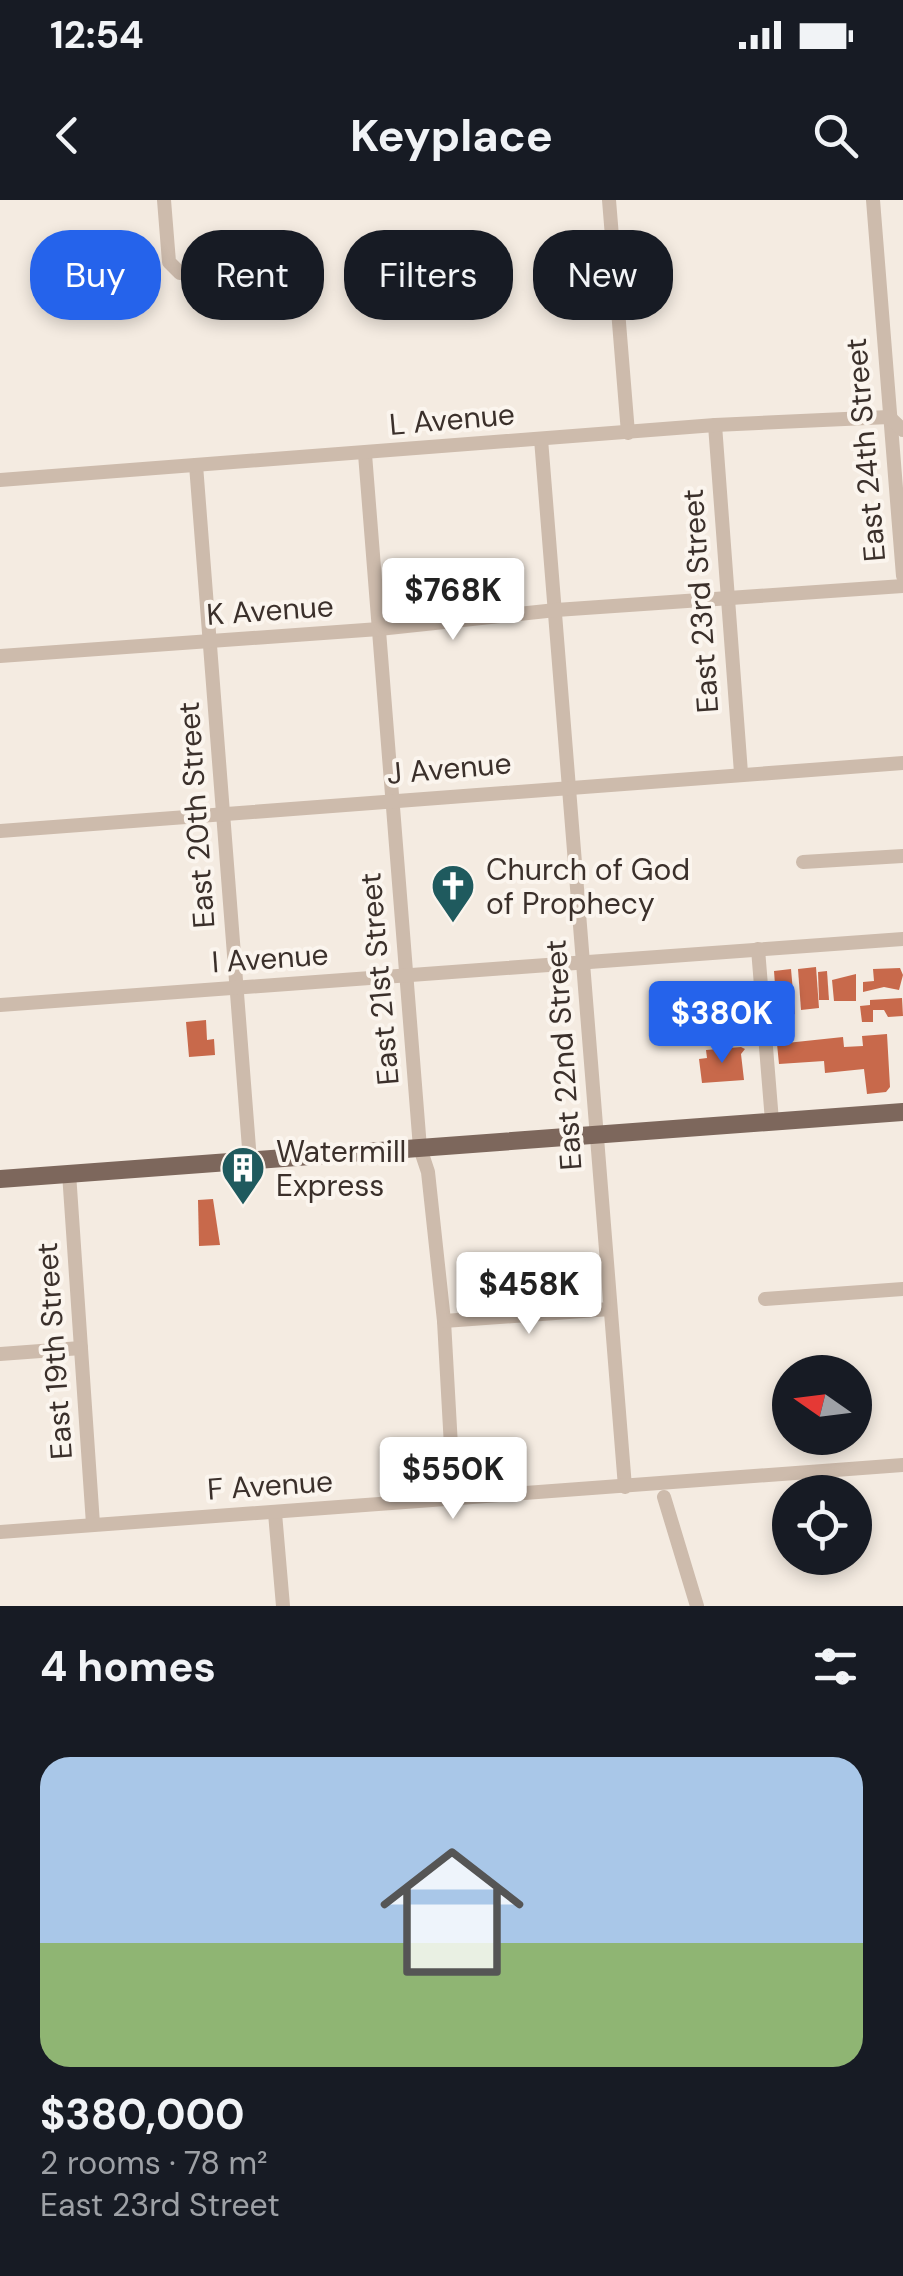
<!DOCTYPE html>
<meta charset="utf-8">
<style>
:root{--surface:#171b24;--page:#242831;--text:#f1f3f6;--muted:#9ea1a6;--accent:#2563eb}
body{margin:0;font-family:"DM Sans",sans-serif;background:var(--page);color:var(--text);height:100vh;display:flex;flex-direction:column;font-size:38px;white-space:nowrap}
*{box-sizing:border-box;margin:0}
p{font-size:32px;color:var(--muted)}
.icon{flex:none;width:55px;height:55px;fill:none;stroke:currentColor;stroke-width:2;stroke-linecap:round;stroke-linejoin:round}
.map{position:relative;height:1406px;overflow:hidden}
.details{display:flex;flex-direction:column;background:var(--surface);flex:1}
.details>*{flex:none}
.banner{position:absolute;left:30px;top:30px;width:845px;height:90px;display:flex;gap:20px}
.needle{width:65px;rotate:284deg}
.tools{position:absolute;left:772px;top:1155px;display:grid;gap:20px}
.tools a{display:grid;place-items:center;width:100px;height:100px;border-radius:50%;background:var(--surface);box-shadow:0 5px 15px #0003;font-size:50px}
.price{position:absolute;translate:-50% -85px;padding:0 22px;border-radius:10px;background:#fff;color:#222;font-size:32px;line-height:65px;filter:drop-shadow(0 2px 5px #0008)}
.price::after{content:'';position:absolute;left:50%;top:60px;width:30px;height:22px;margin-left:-15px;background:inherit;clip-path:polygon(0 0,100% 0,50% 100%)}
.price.active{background:var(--accent);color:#fff}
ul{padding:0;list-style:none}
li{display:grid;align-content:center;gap:20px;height:530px;padding:0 40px}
li span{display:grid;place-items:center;height:310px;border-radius:30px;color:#555}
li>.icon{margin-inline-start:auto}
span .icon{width:180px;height:180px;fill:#fffc;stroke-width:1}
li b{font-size:42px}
h2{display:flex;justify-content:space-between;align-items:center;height:120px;padding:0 40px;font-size:42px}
.pill{padding:0 35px;border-radius:40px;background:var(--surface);box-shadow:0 5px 15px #0003;font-size:35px;line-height:90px}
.pill.active{background:var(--accent);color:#fff}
.status{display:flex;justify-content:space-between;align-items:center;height:70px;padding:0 50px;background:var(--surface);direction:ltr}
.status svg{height:28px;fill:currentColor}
header{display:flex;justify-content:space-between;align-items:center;height:130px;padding:0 40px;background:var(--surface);font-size:45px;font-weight:700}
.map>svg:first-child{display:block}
.building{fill:#c8694b}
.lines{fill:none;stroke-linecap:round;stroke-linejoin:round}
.minor{stroke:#cdbbac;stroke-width:14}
.major{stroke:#7d675c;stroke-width:18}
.labels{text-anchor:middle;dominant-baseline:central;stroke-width:8;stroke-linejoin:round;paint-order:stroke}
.street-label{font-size:30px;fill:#3b302b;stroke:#fbf5ee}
.poi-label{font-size:30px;fill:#3b302b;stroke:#fbf5ee;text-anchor:start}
</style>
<div class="status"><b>12:54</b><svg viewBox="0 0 49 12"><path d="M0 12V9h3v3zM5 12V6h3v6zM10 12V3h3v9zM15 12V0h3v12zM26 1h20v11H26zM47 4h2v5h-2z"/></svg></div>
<header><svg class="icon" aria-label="back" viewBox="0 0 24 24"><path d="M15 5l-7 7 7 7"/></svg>Keyplace<svg class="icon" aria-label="search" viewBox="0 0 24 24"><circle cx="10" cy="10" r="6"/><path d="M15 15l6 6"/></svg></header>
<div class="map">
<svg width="903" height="1406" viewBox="0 0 903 1406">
<rect width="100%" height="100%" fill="#f4ebe1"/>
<g class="building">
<polygon points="816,767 819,808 801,810 798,769"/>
<polygon points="900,768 903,775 899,790 884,787 863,792 863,782 874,781 873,769"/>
<polygon points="791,769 795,814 786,818 784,811 777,812 774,771"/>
<polygon points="827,771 829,800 819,800 818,772"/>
<polygon points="856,774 856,801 834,801 832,780"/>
<polygon points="902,798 903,816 888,817 884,810 873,810 873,822 862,822 860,806 870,805 870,800"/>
<polygon points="206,820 207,840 214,839 215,855 189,857 186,822"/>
<polygon points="887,834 890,887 886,892 867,894 864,869 825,873 824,861 779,864 777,844 843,837 844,847 863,846 862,836"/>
<polygon points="741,847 745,849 741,854 744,880 702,883 699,859 707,858 706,850"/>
<polygon points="213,999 220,1045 199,1046 198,1000"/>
</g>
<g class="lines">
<g class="minor">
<polyline points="164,0 169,62 180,73"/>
<polyline points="609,0 628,233"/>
<polyline points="873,0 903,376"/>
<polyline points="715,225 741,573"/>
<polyline points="541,239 625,1287"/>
<polyline points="365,254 420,948 428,972 444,1121 454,1300"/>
<polyline points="196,265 250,961"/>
<polyline points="0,280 715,225 889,217 903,230"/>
<polyline points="0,456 379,429 556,410 903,386"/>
<polyline points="0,631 903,563"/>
<polyline points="803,662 903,656"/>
<polyline points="758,749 772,921"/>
<polyline points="0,805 903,739"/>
<polyline points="69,973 93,1324"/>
<polyline points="765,1099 903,1089"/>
<polyline points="444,1121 610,1109"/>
<polyline points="0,1154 81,1148"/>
<polyline points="664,1297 697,1406"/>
<polyline points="275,1313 283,1406"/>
<polyline points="0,1332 903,1265"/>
</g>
<polyline class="major" points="0,979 903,912"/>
</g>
<defs>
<symbol id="church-pin" viewBox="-11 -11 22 30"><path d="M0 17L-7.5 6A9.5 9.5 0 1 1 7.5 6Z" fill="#1f5a5e" stroke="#fbf5ee"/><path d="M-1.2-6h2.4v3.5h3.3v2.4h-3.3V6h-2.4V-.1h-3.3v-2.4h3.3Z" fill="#fff"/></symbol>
<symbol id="building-pin" viewBox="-11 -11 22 30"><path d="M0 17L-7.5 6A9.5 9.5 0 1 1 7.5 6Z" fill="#1f5a5e" stroke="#fbf5ee"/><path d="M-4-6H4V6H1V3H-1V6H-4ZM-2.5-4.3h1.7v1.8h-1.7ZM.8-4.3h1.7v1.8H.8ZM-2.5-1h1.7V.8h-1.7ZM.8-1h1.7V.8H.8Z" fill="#fff"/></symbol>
</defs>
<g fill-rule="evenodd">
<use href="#church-pin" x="428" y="661" width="50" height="68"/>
<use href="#building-pin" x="218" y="943" width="50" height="68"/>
</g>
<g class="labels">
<g class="street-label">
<text transform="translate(452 219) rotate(-5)">L Avenue</text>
<text transform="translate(865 250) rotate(-95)">East 24th Street</text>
<text transform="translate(700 401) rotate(-94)">East 23rd Street</text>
<text transform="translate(270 410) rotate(-4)">K Avenue</text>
<text transform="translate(449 568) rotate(-5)">J Avenue</text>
<text transform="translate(196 615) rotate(-94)">East 20th Street</text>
<text transform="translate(270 758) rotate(-4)">I Avenue</text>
<text transform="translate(379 779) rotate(-95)">East 21st Street</text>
<text transform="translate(563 855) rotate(-94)">East 22nd Street</text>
<text transform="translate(54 1151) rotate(-94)">East 19th Street</text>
<text transform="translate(270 1285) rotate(-4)">F Avenue</text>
</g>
<g class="poi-label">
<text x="486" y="669">Church of God<tspan x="486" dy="34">of Prophecy</tspan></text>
<text x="276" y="951">Watermill<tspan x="276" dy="34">Express</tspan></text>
</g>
</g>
</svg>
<div class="tools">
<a><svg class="needle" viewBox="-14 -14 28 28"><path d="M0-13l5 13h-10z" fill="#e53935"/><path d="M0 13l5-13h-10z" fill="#9ea1a6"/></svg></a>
<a><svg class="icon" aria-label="locate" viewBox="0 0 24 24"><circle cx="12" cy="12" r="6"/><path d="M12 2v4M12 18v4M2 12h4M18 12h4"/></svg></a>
</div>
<b class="price" style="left:453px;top:443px">$768K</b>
<b class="price active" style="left:722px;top:866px">$380K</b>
<b class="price" style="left:529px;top:1137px">$458K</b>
<b class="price" style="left:453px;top:1322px">$550K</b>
<div class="banner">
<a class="pill active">Buy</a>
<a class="pill">Rent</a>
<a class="pill">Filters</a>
<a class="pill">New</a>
</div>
</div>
<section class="details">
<h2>4 homes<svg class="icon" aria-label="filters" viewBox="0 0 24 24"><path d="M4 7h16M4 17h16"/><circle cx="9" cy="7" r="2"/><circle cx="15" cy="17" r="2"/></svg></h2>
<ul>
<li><span style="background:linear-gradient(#a9c7e8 60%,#8fb573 0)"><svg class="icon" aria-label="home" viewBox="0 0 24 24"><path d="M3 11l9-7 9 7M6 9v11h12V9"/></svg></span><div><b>$380,000</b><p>2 rooms · 78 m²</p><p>East 23rd Street</p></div></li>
</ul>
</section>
